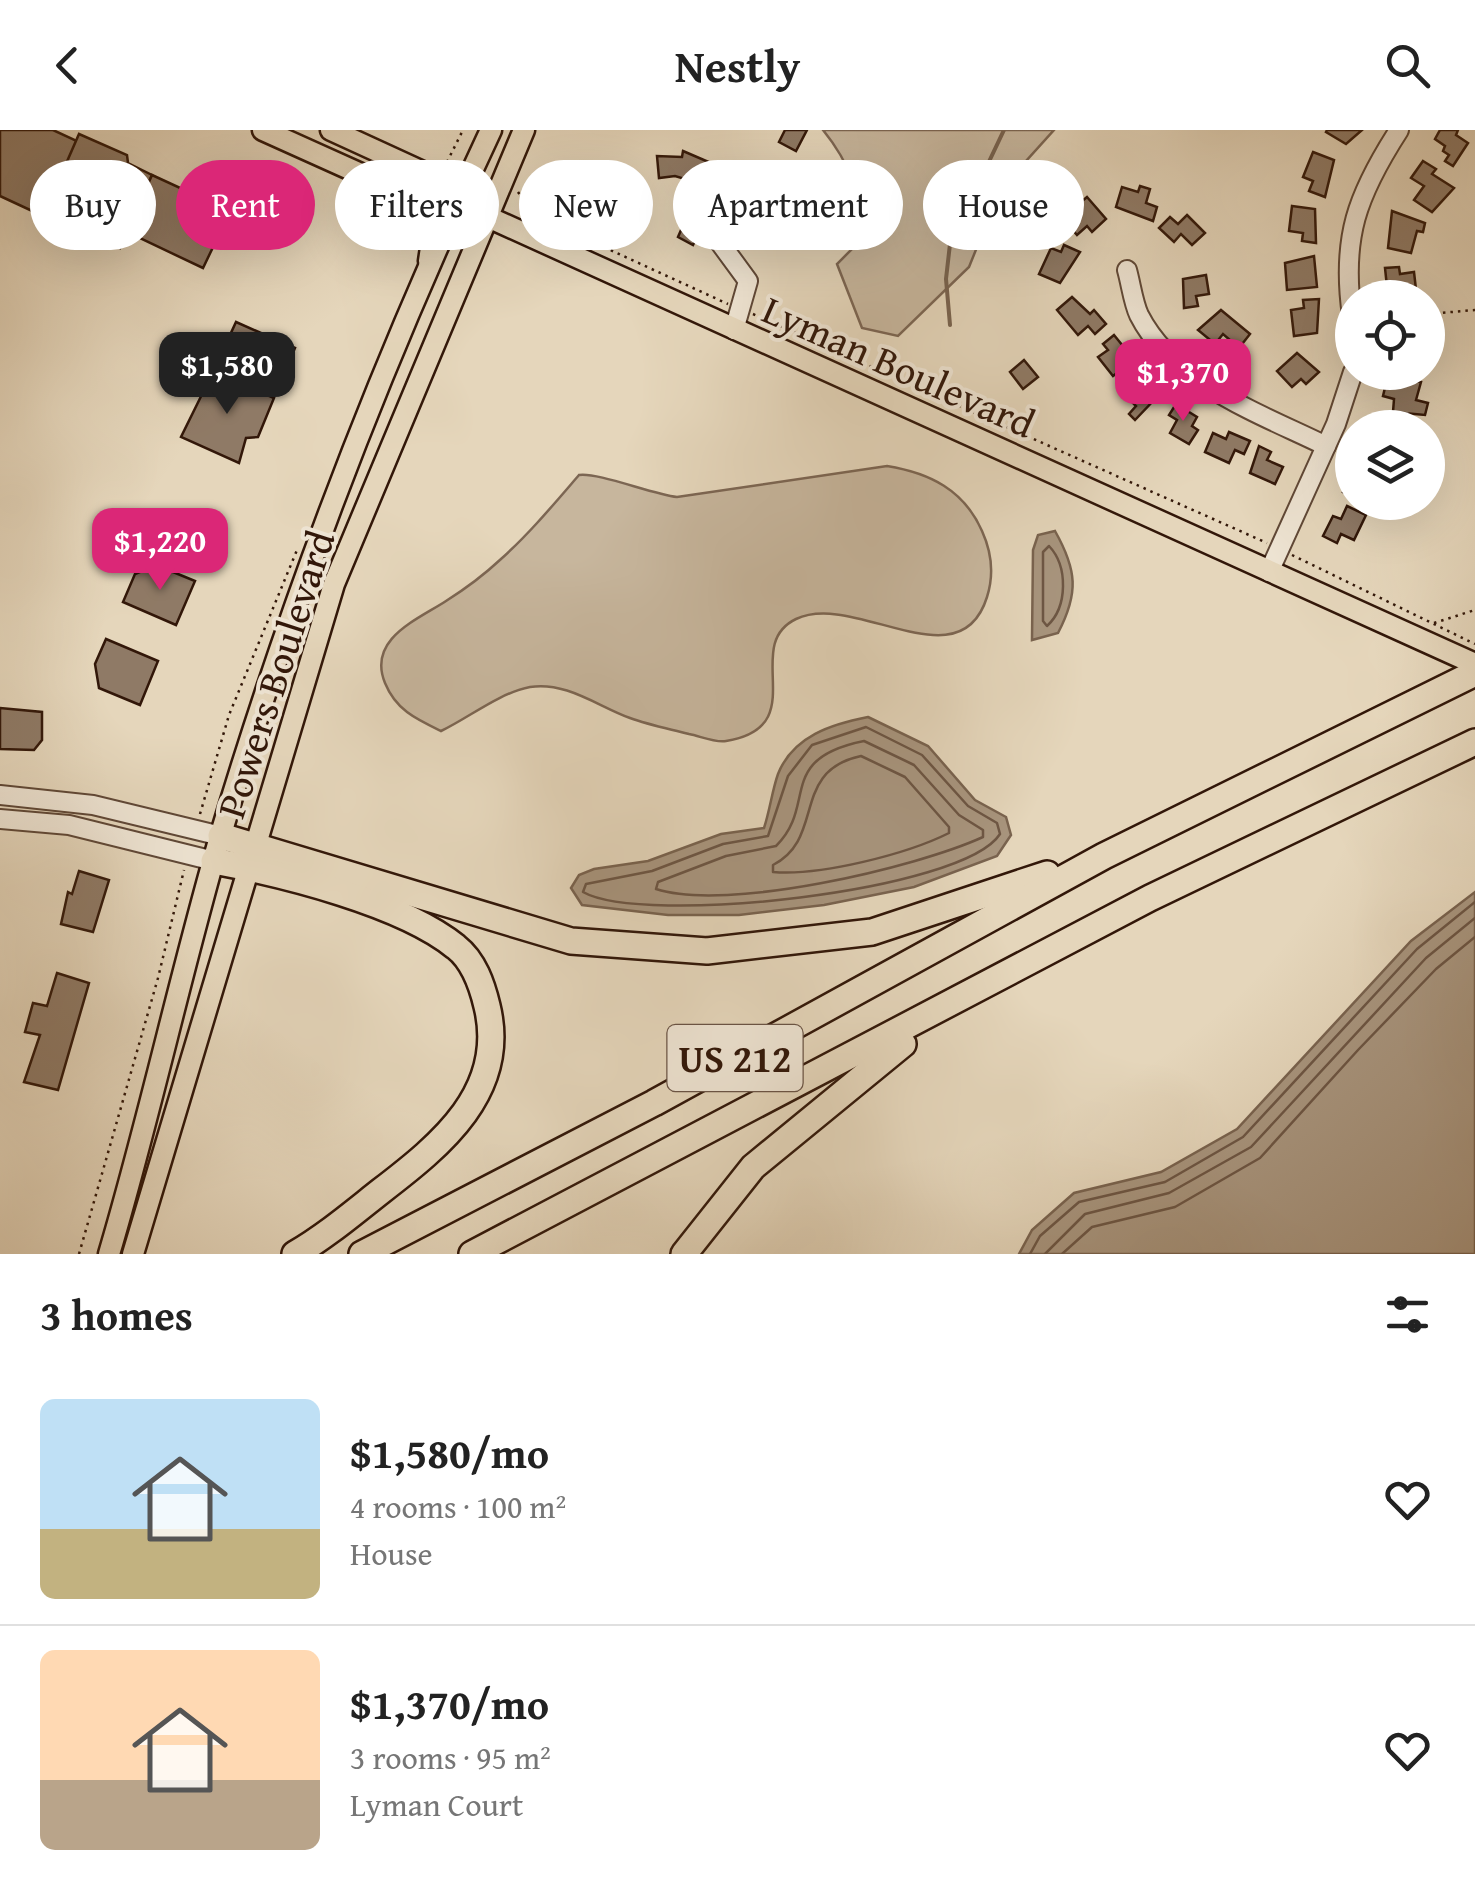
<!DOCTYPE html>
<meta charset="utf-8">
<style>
:root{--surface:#fff;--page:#f6f6f6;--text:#222;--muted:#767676;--line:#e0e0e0;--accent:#db2777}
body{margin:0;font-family:"Gentium Book Plus",serif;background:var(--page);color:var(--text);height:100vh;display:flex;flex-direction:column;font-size:38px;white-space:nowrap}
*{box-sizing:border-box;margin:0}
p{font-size:32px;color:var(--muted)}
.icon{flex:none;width:55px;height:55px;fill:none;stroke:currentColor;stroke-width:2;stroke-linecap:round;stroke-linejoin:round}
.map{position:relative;height:1124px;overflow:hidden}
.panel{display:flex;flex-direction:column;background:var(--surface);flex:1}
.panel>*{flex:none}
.guide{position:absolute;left:30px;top:30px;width:1415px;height:90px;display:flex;gap:20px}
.tools{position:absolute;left:1335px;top:150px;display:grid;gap:20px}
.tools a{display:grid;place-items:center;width:110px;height:110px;border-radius:50%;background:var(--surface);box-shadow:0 10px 40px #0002;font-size:50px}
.price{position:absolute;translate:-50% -85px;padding:0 22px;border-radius:20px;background:var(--accent);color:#fff;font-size:32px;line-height:65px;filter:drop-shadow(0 2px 5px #0008)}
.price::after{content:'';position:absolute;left:50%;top:60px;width:30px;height:22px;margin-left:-15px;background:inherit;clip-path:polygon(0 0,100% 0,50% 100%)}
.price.active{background:#222;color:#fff}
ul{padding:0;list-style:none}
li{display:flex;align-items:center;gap:30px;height:250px;padding:0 40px}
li+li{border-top:2px solid var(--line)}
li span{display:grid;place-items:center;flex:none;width:280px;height:200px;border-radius:15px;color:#555}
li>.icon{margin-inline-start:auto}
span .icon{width:120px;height:120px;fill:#fffc;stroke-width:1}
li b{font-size:42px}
h2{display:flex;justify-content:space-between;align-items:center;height:120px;padding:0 40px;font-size:42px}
.pill{padding:0 35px;border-radius:45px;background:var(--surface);box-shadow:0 10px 40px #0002;font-size:35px;line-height:90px}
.pill.active{background:var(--accent);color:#fff}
header{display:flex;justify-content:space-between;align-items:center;height:130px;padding:0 40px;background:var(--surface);font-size:45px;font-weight:600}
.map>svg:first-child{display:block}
.green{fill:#c7b69d;stroke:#7c6653;stroke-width:2.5}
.water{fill:#a8957e;stroke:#79634f;stroke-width:2.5}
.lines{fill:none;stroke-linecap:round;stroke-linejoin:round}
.shore{stroke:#6d5644;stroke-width:2.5}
.stream{stroke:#79634f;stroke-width:4}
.building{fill:#8f7a66;stroke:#321709;stroke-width:2.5}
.minor-casing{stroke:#5f4736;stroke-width:22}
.major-casing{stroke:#321709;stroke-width:25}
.highway-casing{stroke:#321709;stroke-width:30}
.path{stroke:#321709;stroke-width:2.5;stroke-dasharray:2.5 5;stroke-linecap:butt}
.minor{stroke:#eee4d3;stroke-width:18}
.major{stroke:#e5d6bb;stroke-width:20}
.highway{stroke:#e5d6bb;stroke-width:25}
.labels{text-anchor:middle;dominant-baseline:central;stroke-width:8;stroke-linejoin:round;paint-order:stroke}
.shield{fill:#eee4d3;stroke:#6a5446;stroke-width:2.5}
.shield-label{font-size:38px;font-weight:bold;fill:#321709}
.street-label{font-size:40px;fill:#321709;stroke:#eee4d3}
</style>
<header><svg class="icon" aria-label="back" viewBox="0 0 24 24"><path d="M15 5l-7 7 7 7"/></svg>Nestly<svg class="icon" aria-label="search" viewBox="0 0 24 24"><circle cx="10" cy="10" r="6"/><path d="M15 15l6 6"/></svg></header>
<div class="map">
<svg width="1475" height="1124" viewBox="0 0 1475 1124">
<rect width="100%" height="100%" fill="#e5d6bb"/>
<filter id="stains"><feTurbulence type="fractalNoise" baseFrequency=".002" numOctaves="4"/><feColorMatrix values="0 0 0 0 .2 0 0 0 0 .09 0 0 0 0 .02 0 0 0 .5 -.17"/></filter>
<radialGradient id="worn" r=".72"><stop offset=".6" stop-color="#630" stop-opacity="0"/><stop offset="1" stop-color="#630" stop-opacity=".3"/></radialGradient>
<g class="green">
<path d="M823,0H1054L1000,60L969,137L898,206L862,198L837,134L863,108C863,66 849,32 823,0Z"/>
<path d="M887,336C930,343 964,360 982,401C992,423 994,445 987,467C960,554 855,461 796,489C740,516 814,597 726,611C715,613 700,606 689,604C670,599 649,595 630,588C599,577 566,551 530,557C499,563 470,587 441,601C416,589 396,580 385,553C367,509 417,490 446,471C465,459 485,444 501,429C529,404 554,374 579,345C597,342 652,364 677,367Z"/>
</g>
<g class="water">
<path d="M1055,401C1077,440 1079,463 1058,503L1032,510L1033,420L1038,405Z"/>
<path d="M868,587L928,616L975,670L1006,687L1011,705L997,726L914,757L824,775L739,785H668L582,775L571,758L579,745L594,739L648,731L721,704L764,698C770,680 772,661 778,644C793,606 832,594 868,587Z"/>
<polygon points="1475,762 1475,1124 1019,1124 1032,1100 1074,1063 1161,1042 1237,999 1411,811"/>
</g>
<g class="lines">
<g class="shore">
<path d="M1049,416C1068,436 1068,477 1047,496L1043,491V422Z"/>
<path d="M866,597L922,625L968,676L997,693L1000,704C963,762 643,796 583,762L586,754L652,741L723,714L768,706L788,646L812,615Z"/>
<path d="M864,611L914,635L959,685L983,700V707C915,738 727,782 656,759L658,752L726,726L776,716C818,675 775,629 864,611Z"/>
<path d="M861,626L905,647L949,697V703C907,724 821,746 773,742V735C826,708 790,641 861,626Z"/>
<polyline points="1030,1124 1040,1106 1079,1072 1165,1052 1243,1007 1417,819 1475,772"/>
<polyline points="1045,1124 1085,1084 1169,1063 1251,1017 1426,828 1475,788"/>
<polyline points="1062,1124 1092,1097 1175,1077 1260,1028 1358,920 1436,839 1475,807"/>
</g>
<polyline class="stream" points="950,195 946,149 950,114 1004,0"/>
</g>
<g class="building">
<polygon points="0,0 53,0 77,11 43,86 0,66"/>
<polygon points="785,0 807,0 796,21 779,12"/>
<polygon points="1362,0 1346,14 1326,2 1327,0"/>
<polygon points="1440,0 1458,0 1456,5 1468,13 1453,36 1445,31 1449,25 1443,21 1445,16 1435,9"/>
<polygon points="79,4 127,25 128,33 152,45 120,118 45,82"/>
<polygon points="683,21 711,33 705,55 675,46 659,48 657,26 682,27"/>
<polygon points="1313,22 1334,30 1325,67 1309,61 1313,51 1303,47"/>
<polygon points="1423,31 1436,39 1432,44 1454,58 1432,82 1414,70 1424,56 1411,48"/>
<polygon points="152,45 202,68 201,77 227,88 203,138 127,102"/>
<polygon points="1140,56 1150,59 1146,73 1157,77 1153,91 1116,77 1122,57 1138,62"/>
<polygon points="751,60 778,81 764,99 737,77"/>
<polygon points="1087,67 1106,89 1092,102 1087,96 1077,105 1062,88"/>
<polygon points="1292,76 1315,79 1316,113 1302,111 1303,103 1289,101"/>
<polygon points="1392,81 1425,93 1423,102 1417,101 1411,123 1388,118"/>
<polygon points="1187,85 1205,103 1192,115 1181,104 1174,112 1159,98 1170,87 1178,94"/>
<polygon points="685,91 701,98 693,115 678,107"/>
<polygon points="1064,115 1080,122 1060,153 1039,144 1051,118 1061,122"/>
<polygon points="1314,126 1317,157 1287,160 1285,133"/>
<polygon points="1399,137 1400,144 1414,142 1417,168 1394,168 1393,156 1387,157 1385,138"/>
<polygon points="1206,145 1209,164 1196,166 1198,176 1184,178 1183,149"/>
<polygon points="1072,167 1090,184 1094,180 1106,194 1095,204 1088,196 1078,205 1057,180"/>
<polygon points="1319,169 1317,203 1294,206 1291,180 1304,178 1303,170"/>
<polygon points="1221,180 1250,204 1239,218 1227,213 1230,210 1223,204 1215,214 1198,200"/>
<polygon points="236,192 295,218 285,242 278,242 266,264 213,242"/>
<polygon points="1114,205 1127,221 1122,225 1130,233 1113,246 1098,227 1108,220 1103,214"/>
<polygon points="1297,223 1319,242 1306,254 1301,249 1292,257 1277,241"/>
<polygon points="1024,230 1038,247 1023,259 1010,242"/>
<polygon points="213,242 274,268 258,307 246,308 239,333 181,307"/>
<polygon points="1145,242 1159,256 1150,266 1154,270 1135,290 1129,284 1136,276 1126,266"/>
<polygon points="1388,245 1421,252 1416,270 1428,273 1425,285 1393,282 1394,269 1383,266"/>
<polygon points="1176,274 1197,287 1192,296 1198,300 1189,314 1170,303 1177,290 1169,285"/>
<polygon points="1378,289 1397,298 1374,298"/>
<polygon points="1229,302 1250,311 1244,324 1235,320 1229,333 1205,322 1213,303 1226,309"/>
<polygon points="1259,316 1271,322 1267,330 1283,337 1275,354 1250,343"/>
<polygon points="1351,343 1352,344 1352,366 1343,362"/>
<polygon points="1347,376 1366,385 1354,410 1341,404 1337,413 1323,406 1333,386 1341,389"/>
<polygon points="156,435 195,451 176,495 123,472 135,444"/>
<polygon points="106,509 158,531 140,575 99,558 95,534"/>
<polygon points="0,578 42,582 42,610 34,620 0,619"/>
<polygon points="79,741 109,750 93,802 61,794 68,762 72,764"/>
<polygon points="57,843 89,853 58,960 24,952 40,905 25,902 33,873 47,876"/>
</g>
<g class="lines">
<defs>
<g id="minor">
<polyline points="697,65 715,106 748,151 734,200"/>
<path d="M1127,140C1131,154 1133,172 1139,185C1174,254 1261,284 1326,316"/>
<path d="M1352,186C1341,108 1357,65 1399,0"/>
<polyline points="1269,442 1336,294 1353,242"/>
<polyline points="0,665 93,675 221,706"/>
<polyline points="0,689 69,695 214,731"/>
</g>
<g id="major">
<polyline points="263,0 423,72 458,75 488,87 1475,534"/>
<polyline points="331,0 438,49 458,75"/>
<polyline points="381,63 424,98 432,111 429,131"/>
<path d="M109,1124C150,986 180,845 220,707C292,466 384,227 491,0"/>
<polyline points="133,1124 334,454 524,0"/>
</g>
<g id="highway">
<polyline points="221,706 571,811 707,821 872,802 1047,744"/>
<path d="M214,731C283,744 402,773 456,817C474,831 482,855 487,876C508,961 441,1015 381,1061C353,1083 326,1106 295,1124"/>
<polyline points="362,1124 654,973 1104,726 1475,543"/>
<polyline points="472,1124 1150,768 1475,612"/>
<polyline points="684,1124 753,1037 903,914"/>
</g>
</defs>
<use href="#minor" class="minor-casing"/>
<use href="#major" class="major-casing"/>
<use href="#highway" class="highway-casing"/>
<g class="path">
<polyline points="447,32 463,0"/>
<polyline points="518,62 534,85 728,174"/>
<polyline points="753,184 1267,413"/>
<polyline points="1428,184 1475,180"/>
<polyline points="1292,425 1475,514"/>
<polyline points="1434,493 1475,480"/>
<polyline points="200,684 229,585 297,420"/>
<polyline points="79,1124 158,848 184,740"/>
</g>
<use href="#minor" class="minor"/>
<use href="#major" class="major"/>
<use href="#highway" class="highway"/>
</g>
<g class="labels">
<rect class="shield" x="667.5" y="895" width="135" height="66" rx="8"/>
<g class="shield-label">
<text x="735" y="928">US 212</text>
</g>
<g class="street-label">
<text transform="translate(899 236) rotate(24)">Lyman Boulevard</text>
<text transform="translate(275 544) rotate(-72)">Powers Boulevard</text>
</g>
</g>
<rect width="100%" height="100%" filter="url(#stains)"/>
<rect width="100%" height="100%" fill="url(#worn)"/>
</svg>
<div class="tools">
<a><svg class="icon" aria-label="locate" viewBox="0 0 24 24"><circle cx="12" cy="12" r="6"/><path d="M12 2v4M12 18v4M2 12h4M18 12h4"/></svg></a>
<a><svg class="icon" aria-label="layers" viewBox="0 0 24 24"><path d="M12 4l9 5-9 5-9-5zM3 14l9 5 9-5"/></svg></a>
</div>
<b class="price active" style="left:227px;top:287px">$1,580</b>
<b class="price" style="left:1183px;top:294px">$1,370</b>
<b class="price" style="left:160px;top:463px">$1,220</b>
<div class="guide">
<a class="pill">Buy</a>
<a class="pill active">Rent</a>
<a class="pill">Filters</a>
<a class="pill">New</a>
<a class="pill">Apartment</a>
<a class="pill">House</a>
</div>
</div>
<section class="panel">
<h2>3 homes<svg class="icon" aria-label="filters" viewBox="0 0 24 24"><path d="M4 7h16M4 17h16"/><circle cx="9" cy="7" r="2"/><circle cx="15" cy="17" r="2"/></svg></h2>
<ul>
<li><span style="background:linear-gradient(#bfe0f5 65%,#c2b280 0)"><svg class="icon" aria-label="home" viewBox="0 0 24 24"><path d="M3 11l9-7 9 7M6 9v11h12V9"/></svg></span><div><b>$1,580/mo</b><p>4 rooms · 100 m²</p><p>House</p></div><svg class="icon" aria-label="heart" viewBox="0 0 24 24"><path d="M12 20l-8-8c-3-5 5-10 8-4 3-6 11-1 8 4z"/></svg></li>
<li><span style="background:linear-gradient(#ffd9b3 65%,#b9a48a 0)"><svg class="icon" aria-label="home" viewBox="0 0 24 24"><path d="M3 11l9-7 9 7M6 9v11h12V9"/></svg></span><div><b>$1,370/mo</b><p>3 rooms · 95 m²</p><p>Lyman Court</p></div><svg class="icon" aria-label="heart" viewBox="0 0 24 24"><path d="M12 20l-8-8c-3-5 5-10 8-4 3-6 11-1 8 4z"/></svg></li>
</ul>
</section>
